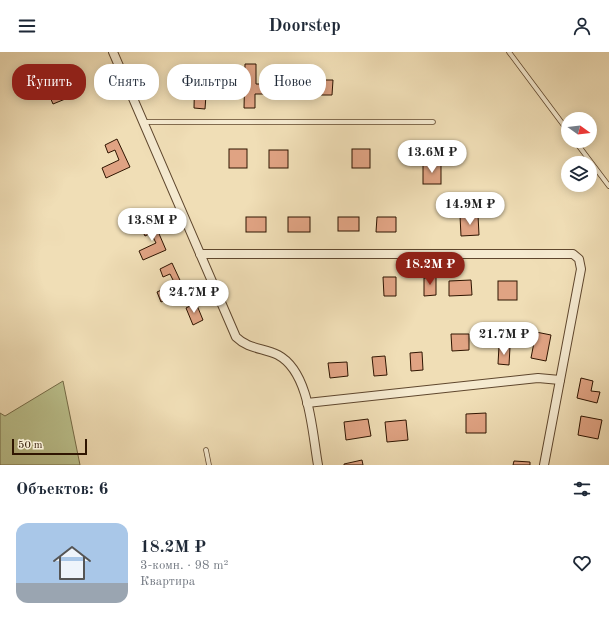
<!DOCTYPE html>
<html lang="ru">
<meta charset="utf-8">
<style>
:root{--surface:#fff;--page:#f6f6f7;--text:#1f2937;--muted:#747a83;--line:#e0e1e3;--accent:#8f2418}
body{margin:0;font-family:"Old Standard TT",serif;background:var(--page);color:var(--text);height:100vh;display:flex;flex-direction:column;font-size:15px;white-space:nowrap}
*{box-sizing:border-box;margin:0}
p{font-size:13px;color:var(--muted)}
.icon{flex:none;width:22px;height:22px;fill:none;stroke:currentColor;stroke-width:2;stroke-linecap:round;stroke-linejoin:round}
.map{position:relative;height:413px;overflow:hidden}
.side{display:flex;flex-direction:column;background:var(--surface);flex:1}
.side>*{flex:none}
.hud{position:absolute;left:12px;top:12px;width:400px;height:36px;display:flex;gap:8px}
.needle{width:26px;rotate:105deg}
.fabs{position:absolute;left:561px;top:60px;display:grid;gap:8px}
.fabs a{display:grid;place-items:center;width:36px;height:36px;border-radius:50%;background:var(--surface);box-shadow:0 2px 10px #0003;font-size:20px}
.scale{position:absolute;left:12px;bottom:10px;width:75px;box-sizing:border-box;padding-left:4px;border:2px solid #2f1501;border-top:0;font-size:11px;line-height:14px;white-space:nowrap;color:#2f1501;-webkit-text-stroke:3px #f5ead0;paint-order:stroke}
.price{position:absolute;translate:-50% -34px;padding:0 9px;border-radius:14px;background:#fff;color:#222;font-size:13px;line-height:26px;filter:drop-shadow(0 1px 2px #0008)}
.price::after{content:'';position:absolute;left:50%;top:24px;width:12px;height:9px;margin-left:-6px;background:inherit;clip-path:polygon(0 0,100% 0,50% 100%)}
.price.on{background:var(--accent);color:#fff}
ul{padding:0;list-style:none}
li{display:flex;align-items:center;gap:12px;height:100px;padding:0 16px}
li+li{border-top:1px solid var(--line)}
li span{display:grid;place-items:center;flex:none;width:112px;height:80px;border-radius:12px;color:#555}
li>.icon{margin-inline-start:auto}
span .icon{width:48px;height:48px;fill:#fffc;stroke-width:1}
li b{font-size:17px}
h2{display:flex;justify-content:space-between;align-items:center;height:48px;padding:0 16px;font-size:17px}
.chip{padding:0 14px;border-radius:16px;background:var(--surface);box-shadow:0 2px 10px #0003;font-size:14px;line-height:36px}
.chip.on{background:var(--accent);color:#fff}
header{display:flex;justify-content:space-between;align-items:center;height:52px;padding:0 16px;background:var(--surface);font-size:18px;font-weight:700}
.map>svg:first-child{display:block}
.green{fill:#bbc18d;stroke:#756b47}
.building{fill:#e0a383;stroke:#2f1501}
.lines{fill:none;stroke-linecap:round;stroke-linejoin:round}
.lane-casing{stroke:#5f472e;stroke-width:5.5}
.street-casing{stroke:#5f472e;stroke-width:10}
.lane{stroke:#f5ead0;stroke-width:4}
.street{stroke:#f5ead0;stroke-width:8}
</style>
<header><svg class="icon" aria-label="menu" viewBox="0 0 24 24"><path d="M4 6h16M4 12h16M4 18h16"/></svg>Doorstep<svg class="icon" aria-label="person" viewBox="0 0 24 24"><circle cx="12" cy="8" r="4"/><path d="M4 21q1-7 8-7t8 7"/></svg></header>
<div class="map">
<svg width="609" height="413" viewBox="0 0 609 413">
<rect width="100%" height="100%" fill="#f0deb6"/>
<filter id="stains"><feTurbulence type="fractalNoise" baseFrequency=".005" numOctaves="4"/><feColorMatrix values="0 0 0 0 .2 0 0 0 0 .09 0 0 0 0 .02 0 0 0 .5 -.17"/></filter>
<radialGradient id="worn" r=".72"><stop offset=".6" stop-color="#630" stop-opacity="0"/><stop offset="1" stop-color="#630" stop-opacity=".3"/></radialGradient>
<polygon class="green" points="63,329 80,413 0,413 0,361 5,364"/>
<g class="building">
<polygon points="245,12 256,12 256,32 264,32 264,24 273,24 273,42 255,42 255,56 244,56"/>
<polygon points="195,13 206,13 206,33 214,33 214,25 223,25 223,43 206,43 205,57 194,56"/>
<polygon points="59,16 66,32 70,31 75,43 53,52 41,24"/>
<polygon points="305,28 333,28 332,43 305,43"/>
<polygon points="117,87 130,115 106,126 102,116 119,108 115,98 108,101 105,93"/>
<rect x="229" y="97" width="18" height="19"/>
<rect x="352" y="97" width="18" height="19"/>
<rect x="269" y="98" width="19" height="18"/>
<rect x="423" y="113" width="18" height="19"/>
<polygon points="478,163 479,183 461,184 460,164"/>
<rect x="246" y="165" width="20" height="15"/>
<rect x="288" y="165" width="22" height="15"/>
<rect x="338" y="165" width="21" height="14"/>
<polygon points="377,165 396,165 396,180 376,180"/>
<polygon points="154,170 166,198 143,208 139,199 156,191 151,181 145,184 141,176"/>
<polygon points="172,211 185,239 161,250 157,240 175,232 170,222 163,225 160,217"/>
<polygon points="383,225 396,225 396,244 384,244"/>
<polygon points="436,225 436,243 424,244 424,226"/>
<polygon points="471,228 472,243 449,244 449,229"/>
<rect x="498" y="229" width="19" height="19"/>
<polygon points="196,251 203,268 193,273 186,256"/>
<polygon points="536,280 551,283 546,309 531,306"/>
<polygon points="451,282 469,282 469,298 452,299"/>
<polygon points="499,294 510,295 509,313 498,312"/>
<polygon points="422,300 423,318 411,319 410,301"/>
<polygon points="385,304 387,323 374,324 372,305"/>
<polygon points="347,310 348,324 330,326 328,311"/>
<polygon points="581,326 593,329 591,339 600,340 597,351 577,346"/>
<polygon points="486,361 486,381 466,381 466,362"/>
<polygon points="581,364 602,368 598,387 578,383"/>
<polygon points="368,367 371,384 346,388 344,370"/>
<polygon points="406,368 408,388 387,390 385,370"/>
<polygon points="362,408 363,413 344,413 344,412"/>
<polygon points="514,409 530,410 530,413 513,413"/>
</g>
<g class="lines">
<defs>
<g id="lane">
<polyline points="509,0 568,79"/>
<polyline points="144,70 433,70"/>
<polyline points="575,89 609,134"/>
<polyline points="206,398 209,413"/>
</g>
<g id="street">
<path d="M113,0L236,285C248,297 264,296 278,303C310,320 312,380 318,413"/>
<polyline points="200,202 573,202 579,207 581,217 544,413"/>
<polyline points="307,351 538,326 560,328"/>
</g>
</defs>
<use href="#lane" class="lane-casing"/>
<use href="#street" class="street-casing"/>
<use href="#lane" class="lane"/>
<use href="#street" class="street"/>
</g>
<rect width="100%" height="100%" filter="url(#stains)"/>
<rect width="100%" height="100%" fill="url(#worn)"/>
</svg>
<div class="fabs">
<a><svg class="needle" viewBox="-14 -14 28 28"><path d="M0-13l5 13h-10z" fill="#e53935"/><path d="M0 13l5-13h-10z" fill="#747a83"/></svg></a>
<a><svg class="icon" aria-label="layers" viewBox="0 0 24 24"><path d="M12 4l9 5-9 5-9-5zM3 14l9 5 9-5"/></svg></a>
</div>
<div class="scale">50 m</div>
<b class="price" style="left:432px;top:122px">13.6M ₽</b>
<b class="price" style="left:470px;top:174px">14.9M ₽</b>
<b class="price" style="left:152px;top:190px">13.8M ₽</b>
<b class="price on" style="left:430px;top:234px">18.2M ₽</b>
<b class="price" style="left:194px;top:262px">24.7M ₽</b>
<b class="price" style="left:504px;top:304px">21.7M ₽</b>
<div class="hud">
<a class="chip on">Купить</a>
<a class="chip">Снять</a>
<a class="chip">Фильтры</a>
<a class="chip">Новое</a>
</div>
</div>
<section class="side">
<h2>Объектов: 6<svg class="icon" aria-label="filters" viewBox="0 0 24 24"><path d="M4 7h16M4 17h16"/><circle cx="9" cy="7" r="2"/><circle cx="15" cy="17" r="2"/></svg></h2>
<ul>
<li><span style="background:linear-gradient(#a9c7e8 75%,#9aa5b1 0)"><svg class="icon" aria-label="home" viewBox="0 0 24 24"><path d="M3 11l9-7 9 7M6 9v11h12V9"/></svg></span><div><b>18.2M ₽</b><p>3-комн. · 98 m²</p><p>Квартира</p></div><svg class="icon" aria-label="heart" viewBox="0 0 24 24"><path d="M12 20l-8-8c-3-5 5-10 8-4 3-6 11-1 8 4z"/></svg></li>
</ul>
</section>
